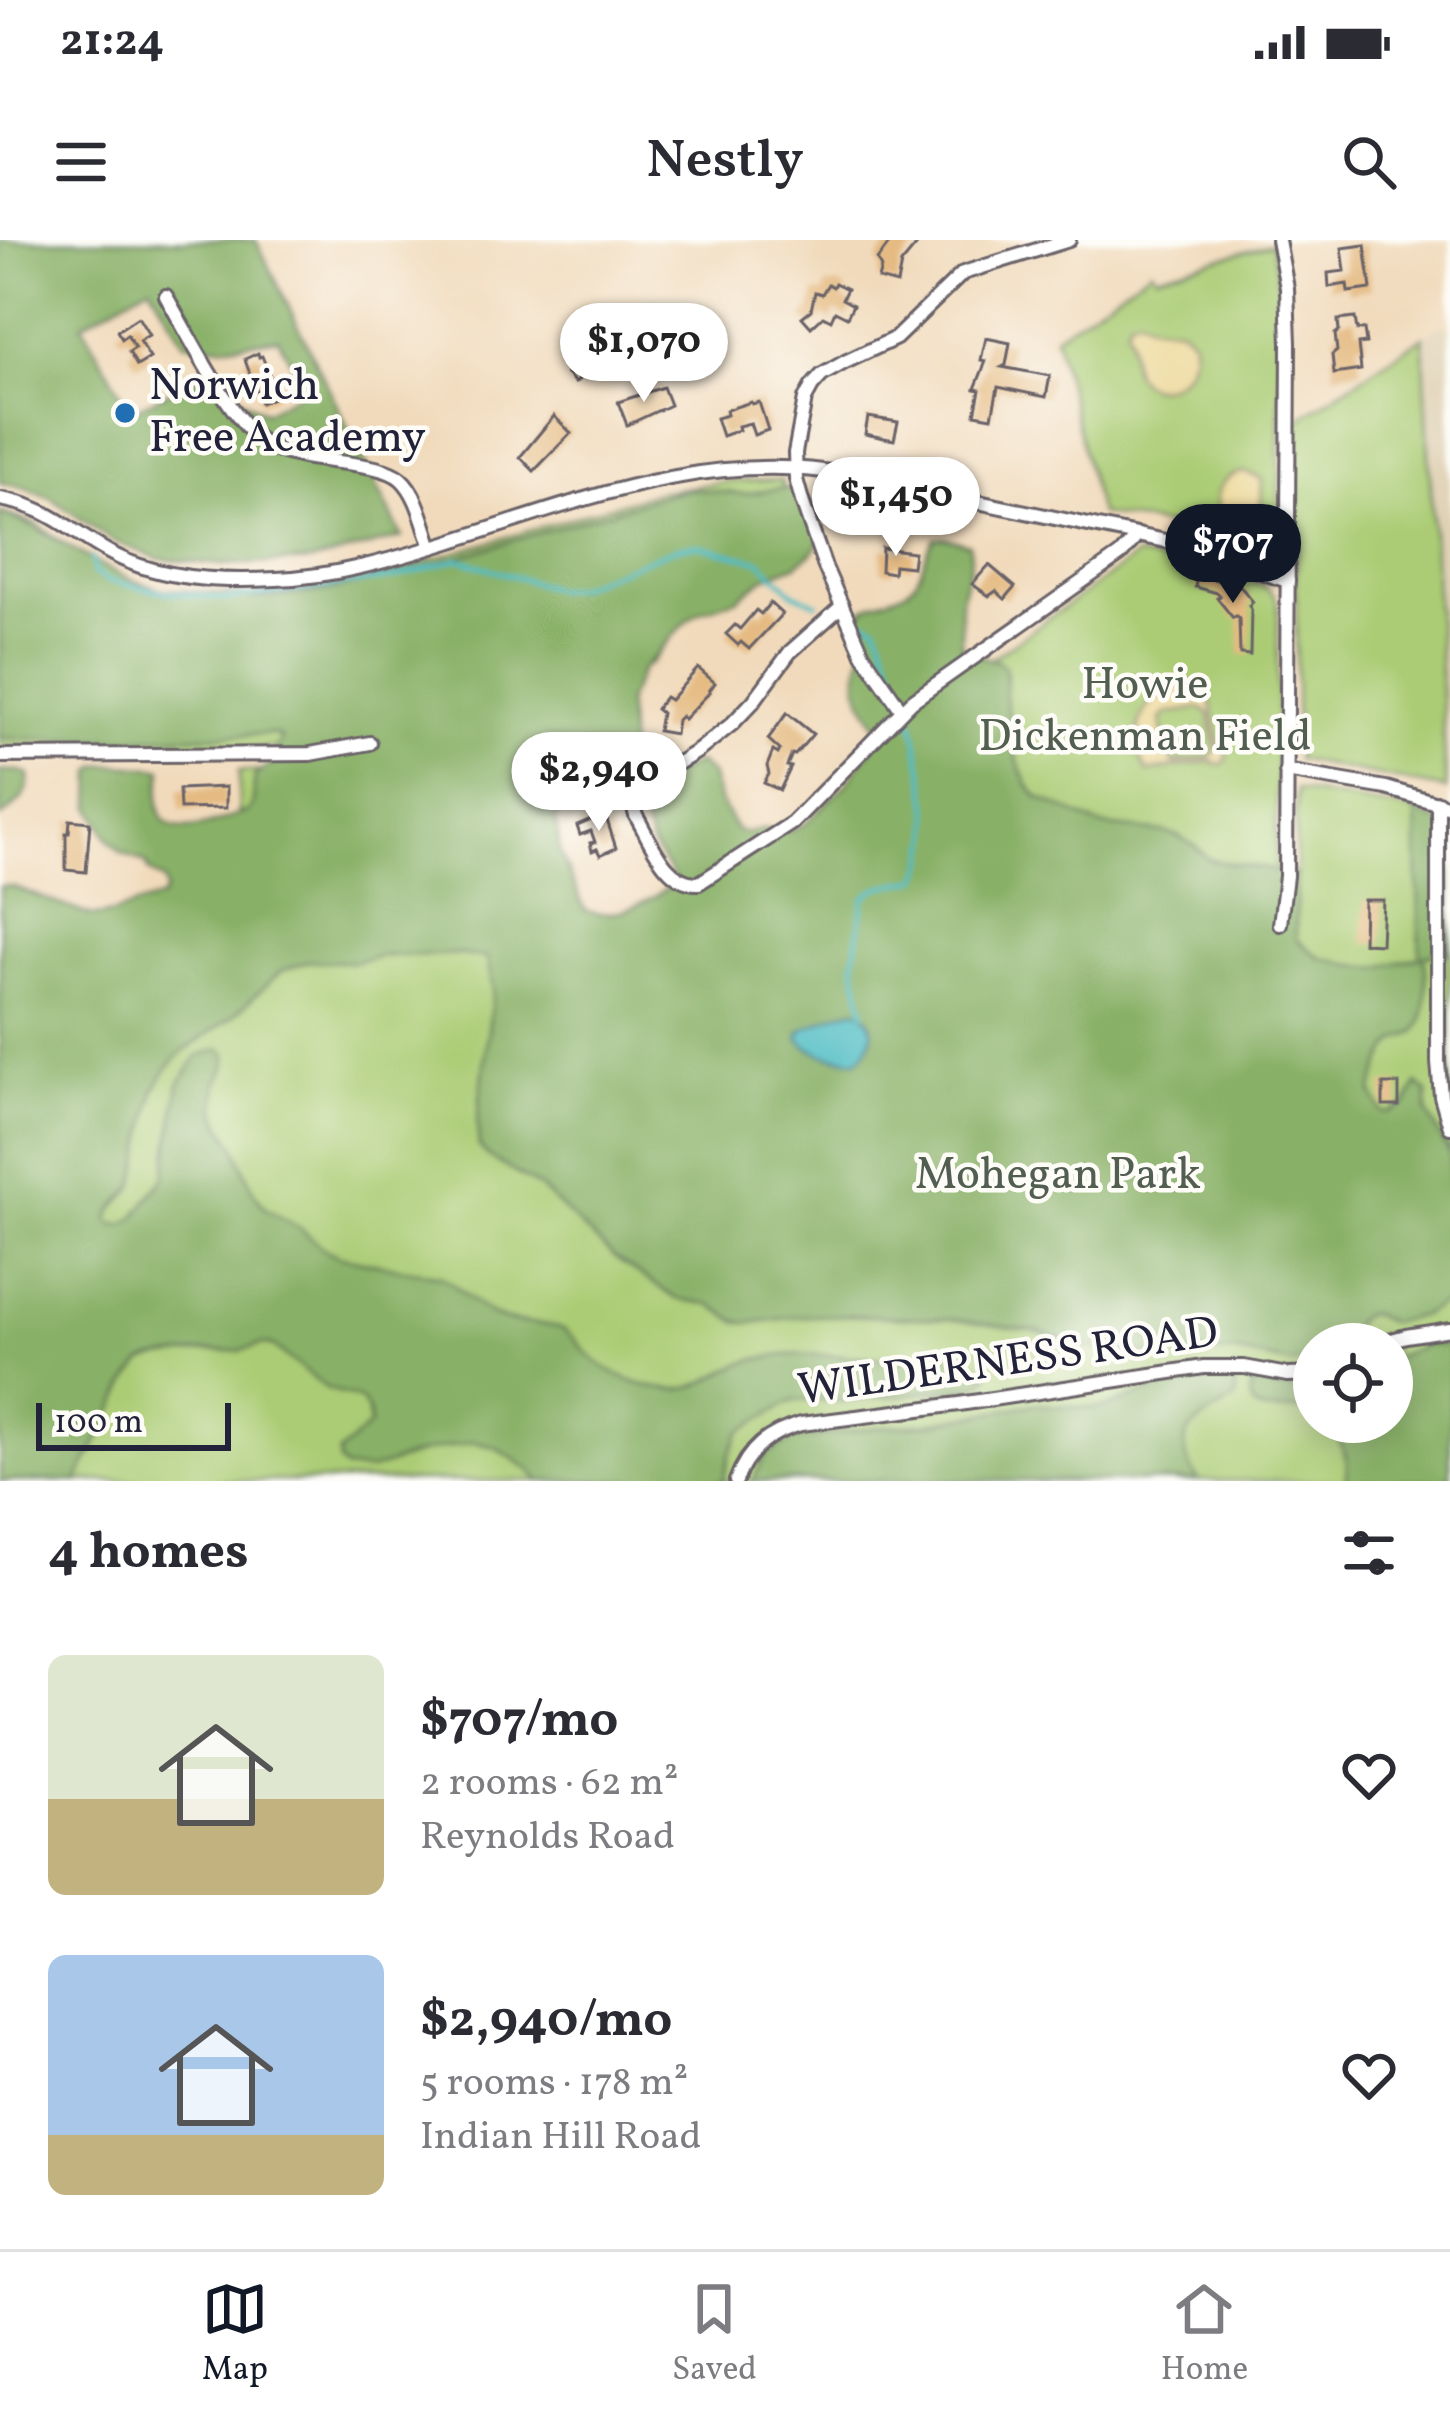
<!DOCTYPE html>
<meta charset="utf-8">
<style>
:root{--surface:#fff;--page:#f7f7f7;--text:#2b2b33;--muted:#7c7c81;--line:#e1e1e2;--accent:#111827}
body{margin:0;font-family:Vollkorn,serif;background:var(--page);color:var(--text);height:100vh;display:flex;flex-direction:column;font-size:45px;white-space:nowrap}
*{box-sizing:border-box;margin:0}
p{font-size:39px;color:var(--muted)}
.icon{flex:none;width:66px;height:66px;fill:none;stroke:currentColor;stroke-width:2;stroke-linecap:round;stroke-linejoin:round}
.map{position:relative;height:1241px;overflow:hidden}
.side{display:flex;flex-direction:column;background:var(--surface);flex:1}
.side>*{flex:none}
.fabs{position:absolute;left:1293px;top:1083px;display:grid;gap:24px}
.fabs a{display:grid;place-items:center;width:120px;height:120px;border-radius:50%;background:var(--surface);box-shadow:0 6px 30px #0003;font-size:60px}
.scale{position:absolute;left:36px;bottom:30px;width:195px;box-sizing:border-box;padding-left:12px;border:6px solid #22223b;border-top:0;font-size:33px;line-height:42px;white-space:nowrap;color:#22223b;-webkit-text-stroke:9px #fdfcf7;paint-order:stroke}
.price{position:absolute;translate:-50% -102px;padding:0 27px;border-radius:42px;background:#fff;color:#222;font-size:39px;line-height:78px;filter:drop-shadow(0 3px 6px #0008)}
.price::after{content:'';position:absolute;left:50%;top:72px;width:36px;height:27px;margin-left:-18px;background:inherit;clip-path:polygon(0 0,100% 0,50% 100%)}
.price.current{background:var(--accent);color:#fff}
ul{padding:0;list-style:none}
li{display:flex;align-items:center;gap:36px;height:300px;padding:0 48px}
li span{display:grid;place-items:center;flex:none;width:336px;height:240px;border-radius:18px;color:#555}
li>.icon{margin-inline-start:auto}
span .icon{width:144px;height:144px;fill:#fffc;stroke-width:1}
li b{font-size:51px}
h2{display:flex;justify-content:space-between;align-items:center;height:144px;padding:0 48px;font-size:51px}
.status{display:flex;justify-content:space-between;align-items:center;height:84px;padding:0 60px;background:var(--surface);direction:ltr}
.status svg{height:33px;fill:currentColor}
header{display:flex;justify-content:space-between;align-items:center;height:156px;padding:0 48px;background:var(--surface);font-size:54px;font-weight:600}
.dock{display:flex;justify-content:space-around;align-items:center;height:168px;border-top:3px solid var(--line);background:var(--surface);font-size:33px;color:var(--muted)}
.dock a{display:grid;justify-items:center;gap:6px}
.dock .current{color:var(--accent)}
.map>svg:first-child{display:block}
.built{fill:#e0d2b5}
.green{fill:#abcc74;stroke:#667758;stroke-width:3;fill-rule:evenodd}
.forest{fill:#88b066;stroke:#556950;stroke-width:3;fill-rule:evenodd}
.sand{fill:#eeda9e;stroke:#887e6c;stroke-width:3;fill-rule:evenodd}
.water{fill:#4fbdc4;stroke:#387080;stroke-width:3}
.lines{fill:none;stroke-linecap:round;stroke-linejoin:round}
.stream{stroke:#4fbdc4;stroke-width:4.5}
.building{fill:#e5bb83}
.minor-casing{stroke:#6a6268;stroke-width:18}
.minor{stroke:#fff;stroke-width:12}
.poi-dot{fill:#1f6fb2;stroke:#fdfcf7;stroke-width:4.5}
.labels{text-anchor:middle;dominant-baseline:central;stroke-width:9;stroke-linejoin:round;paint-order:stroke}
.poi-label{font-size:45px;fill:#22223b;stroke:#fdfcf7;text-anchor:start}
.park-label{font-size:45px;fill:#525e4f;stroke:#fdfcf7}
.street-label{font-size:45px;fill:#22223b;stroke:#fdfcf7}
</style>
<div class="status"><b>21:24</b><svg viewBox="0 0 49 12"><path d="M0 12V9h3v3zM5 12V6h3v6zM10 12V3h3v9zM15 12V0h3v12zM26 1h20v11H26zM47 4h2v5h-2z"/></svg></div>
<header><svg class="icon" aria-label="menu" viewBox="0 0 24 24"><path d="M4 6h16M4 12h16M4 18h16"/></svg>Nestly<svg class="icon" aria-label="search" viewBox="0 0 24 24"><circle cx="10" cy="10" r="6"/><path d="M15 15l6 6"/></svg></header>
<div class="map">
<svg width="1450" height="1241" viewBox="0 0 1450 1241">
<rect width="100%" height="100%" fill="#fdfcf7"/>
<filter id="ink" filterUnits="userSpaceOnUse"><feTurbulence type="fractalNoise" baseFrequency=".00833" numOctaves="2"/><feDisplacementMap in="SourceGraphic" scale="24" xChannelSelector="R" yChannelSelector="G"/><feConvolveMatrix kernelMatrix="1 2 1 2 8 2 1 2 1" color-interpolation-filters="sRGB"/></filter>
<filter id="wash" filterUnits="userSpaceOnUse"><feTurbulence type="fractalNoise" baseFrequency=".004" numOctaves="4" result="noise"/><feDisplacementMap in="SourceGraphic" scale="48" xChannelSelector="R" yChannelSelector="G"/><feGaussianBlur stdDeviation="2.7" result="paint"/><feColorMatrix in="noise" values="0 0 0 0 0 0 0 0 0 0 0 0 0 0 0 0 0 1.4 0 .05"/><feComposite in="paint" operator="in"/></filter>
<g filter="url(#wash)">
<rect width="100%" height="100%" fill="#f1dabb"/>
<polygon class="built" points="1441,85 1450,87 1450,551 1446,549 1423,97"/>
<g class="green">
<path d="M1272,4L1281,62L1279,281C1276,295 1264,299 1251,300L1099,274L1055,96L1152,29L1156,35Z"/>
<polygon points="1423,97 1446,549 1296,519 1297,180"/>
<path d="M781,240L795,287L695,368L650,424L562,475L515,533L605,710L808,586L927,464L1137,316L1253,342C1266,347 1275,351 1278,365L1276,631L1296,633V550L1416,571L1421,716L1448,713L1444,585L1450,587V1241H0V679L237,702L239,531L370,532L342,508L0,506V272L37,284L98,328L157,349L258,356L304,352L364,340L658,252L722,242ZM1314,1104H1392V1182H1314Z"/>
</g>
<g class="forest">
<path d="M0,0H256L402,297L314,321L222,325L159,319L112,301L51,258L23,247L0,243ZM150,45L184,103L222,106L278,98L306,149L265,172L201,136L131,171L82,84Z"/>
<path d="M782,248L800,251L810,266L822,300L811,314L796,325L765,337L737,359L703,370L689,379L642,430L627,461L630,513L622,527L594,548L562,563L556,579L560,613L585,670C611,682 657,660 675,640L651,604L638,562C651,544 676,531 698,523L711,534L719,560L736,590L745,593L763,589L788,591L805,584L846,544L879,498C878,478 861,465 858,447C855,431 865,415 864,400C863,395 858,388 858,383C859,358 897,361 910,347C925,333 923,312 935,298L944,297L969,304C976,327 961,341 961,364C960,378 962,390 961,405L968,411L1001,423L1006,430L1005,457L1017,520L1028,545L1037,556L1102,586L1162,592L1178,596L1195,606L1210,620L1296,634V699L1321,718L1359,726L1376,728L1420,717L1416,571L1444,585L1448,713L1424,716C1427,735 1429,779 1415,792C1409,797 1404,796 1398,800C1386,808 1376,838 1372,852L1382,872L1389,873L1406,865L1417,844L1427,852V872L1450,915V1060L1423,1075L1390,1083C1384,1081 1379,1077 1374,1075C1358,1068 1350,1093 1345,1104H1314V1120L1293,1124L1233,1112L1182,1116L1120,1113L1087,1107L1037,1091L949,1079L849,1075L803,1076L749,1083L736,1081L710,1064L677,1059L615,1018L540,948L488,916L479,906L477,883L493,750L487,718L457,714L380,716L355,722L309,721L281,731L231,778L182,812L167,828L154,851L136,942C129,956 112,964 109,979L113,984L122,985L133,979L165,937L179,844L198,816L220,809L227,815L225,828L217,843L216,869L222,886L236,908L253,951L265,968L301,989L324,1009L341,1017L440,1036C463,1048 475,1069 500,1078C519,1086 547,1081 563,1089C574,1095 580,1107 589,1115C613,1137 650,1152 682,1149C707,1146 726,1127 750,1121C792,1110 836,1116 878,1118C906,1119 933,1112 961,1117C974,1120 983,1127 989,1137L973,1147L847,1161L797,1160L788,1163L740,1192L730,1213L723,1241H541L529,1229L495,1207L474,1202L424,1212L370,1230L345,1229L339,1222V1213L370,1185L368,1171L360,1159L326,1148L273,1106L264,1104L238,1111H208L151,1119L143,1122L129,1140L77,1241H0V646L13,647L92,676C111,677 140,662 161,658L166,650L164,641L149,631L146,623L122,613L109,600L92,568L93,531C95,529 97,526 101,525C106,523 153,528 162,529C163,542 157,555 160,569C166,606 226,579 249,571L253,563L255,535L270,525L281,498L274,494L93,499L0,498V273C58,292 105,338 165,350C275,374 383,340 488,308C549,290 611,271 672,253L690,249L745,254Z"/>
<path d="M0,531H21L29,535C32,554 14,567 0,578Z"/>
<path d="M1430,1104L1450,1106V1241H1345C1352,1219 1340,1198 1325,1182H1392V1118Z"/>
<path d="M1228,1138L1235,1142L1236,1158C1202,1184 1163,1188 1199,1241H753L765,1215L792,1200L878,1187L926,1184L1035,1164L1088,1168L1107,1167L1167,1145Z"/>
<path d="M1258,1143L1271,1147L1314,1151V1174C1306,1171 1302,1169 1293,1170C1273,1171 1243,1178 1252,1145Z"/>
</g>
<g class="sand">
<path d="M1138,76L1151,84L1181,88L1193,100C1198,136 1157,164 1136,136C1127,124 1135,106 1126,88L1130,79Z"/>
<path d="M1245,232L1262,239L1261,271L1265,279L1261,284L1252,279L1223,277C1209,256 1221,235 1245,232Z"/>
<path d="M1187,442L1207,443L1220,507L1227,513V520L1221,525L1211,521L1147,532C1125,494 1143,451 1187,442ZM1199,468L1209,473L1216,509L1210,517L1174,523L1165,509L1161,479L1166,474Z"/>
</g>
<path class="water" d="M856,769C880,779 875,808 856,820C835,817 812,816 799,798L802,790L839,773Z"/>
<g class="lines">
<g class="stream">
<polyline points="92,318 94,333 108,341 154,350 226,359 393,338 459,319 557,350 576,347 680,307 696,305 760,321 792,352 817,363"/>
<polyline points="864,380 877,385 903,453"/>
<path d="M864,772L854,721L864,658L877,648L918,639C943,596 922,536 915,490L910,475"/>
</g>
</g>
<g id="blocks">
<g class="building">
<polygon points="892,0 921,0 901,24 897,44 878,39 881,28 877,20"/>
<polygon points="1365,5 1371,49 1348,52 1347,44 1329,47 1328,33 1345,31 1342,8"/>
<polygon points="835,43 847,49 842,59 853,65 847,77 835,71 831,80 823,76 811,87 802,77 811,70 815,52 822,54 828,44 833,47"/>
<polygon points="138,77 149,95 139,101 150,118 137,126 129,112 135,108 127,95 122,99 117,91"/>
<polygon points="1355,78 1357,90 1364,89 1366,103 1358,104 1361,130 1334,134 1332,115 1337,111 1335,94 1339,91 1338,80"/>
<polygon points="986,98 1010,103 1006,125 1002,127 1050,136 1046,157 998,147 992,177 975,174 980,150 975,149 986,121 981,120"/>
<polygon points="258,113 259,117 262,116 278,156 261,163 246,123 245,119"/>
<polygon points="577,123 586,133 575,143 566,133"/>
<polygon points="663,147 670,165 627,185 618,162"/>
<polygon points="751,162 752,164 759,162 768,190 754,195 750,183 738,186 739,190 722,196 716,178 727,175 726,170"/>
<polygon points="554,176 571,193 534,231 520,217"/>
<polygon points="868,177 898,182 894,200 865,194"/>
<polygon points="882,308 914,312 912,327 894,325 893,333 881,331"/>
<polygon points="989,325 1015,347 1005,359 996,351 989,356 972,344"/>
<polygon points="1197,337 1230,342 1233,346 1237,342 1253,362 1249,366 1251,369 1250,415 1240,414 1239,379 1236,376 1233,378 1217,358 1220,356 1217,353 1195,347"/>
<polygon points="770,363 782,374 749,409 741,402 738,405 726,394 735,385 740,389 756,370 761,374"/>
<polygon points="698,428 715,443 709,451 710,452 684,479 681,476 677,480 675,494 658,491 661,473 656,469 665,457 670,460"/>
<polygon points="787,473 813,494 795,515 792,514 787,526 791,527 780,550 764,543 769,534 767,526 773,511 778,514 780,510 768,499"/>
<polygon points="226,547 226,568 180,569 179,549"/>
<polygon points="605,574 616,608 600,615 597,609 592,611 590,603 595,602 591,591 580,595 577,586"/>
<polygon points="70,580 90,582 86,632 66,630 66,593 69,593"/>
<polygon points="1364,660 1383,660 1381,704 1363,703"/>
<rect x="1383" y="844" width="16" height="22"/>
</g>
</g>
</g>
<g filter="url(#ink)">
<use href="#blocks" fill-opacity="0" stroke="#6a6268" stroke-width="3"/>
<g class="lines">
<defs>
<g id="minor">
<polyline points="1278,0 1287,48 1289,103 1286,636 1280,684"/>
<path d="M166,56C188,94 232,182 265,204C300,226 377,218 401,239C418,254 424,286 432,307"/>
<path d="M0,259C51,267 71,293 114,315C162,340 223,342 276,339C334,337 391,320 446,303C577,262 708,208 848,235L1228,314L1245,327L1288,341"/>
<polyline points="1228,314 1248,308 1288,317"/>
<path d="M842,366L790,412L753,462L732,484L698,511L642,545C633,554 632,564 636,576C651,601 666,645 699,643L792,583L912,461L1120,315L1138,295"/>
<polyline points="901,469 863,414 825,327 802,261 796,239 795,213 805,159 812,146 822,135 845,122 896,98 963,33 1069,0"/>
<polyline points="0,516 310,514 370,503"/>
<polyline points="1286,531 1386,548 1450,567"/>
<polyline points="1438,562 1438,822 1441,856 1450,887"/>
<polyline points="1377,1104 1406,1096 1450,1089"/>
<path d="M736,1241C748,1209 768,1193 801,1184L959,1164L1204,1127H1244L1288,1135L1314,1134"/>
</g>
</defs>
<use href="#minor" class="minor-casing"/>
<use href="#minor" class="minor"/>
</g>
</g>
<circle class="poi-dot" cx="125" cy="173" r="12"/>
<g class="labels">
<g class="poi-label">
<text x="149" y="147">Norwich<tspan x="149" dy="52">Free Academy</tspan></text>
</g>
<g class="park-label">
<text x="1145" y="446">Howie<tspan x="1145" dy="52">Dickenman Field</tspan></text>
<text x="1058" y="936">Mohegan Park</text>
</g>
<g class="street-label">
<text transform="translate(1008 1123) rotate(-8)">WILDERNESS ROAD</text>
</g>
</g>
</svg>
<div class="fabs">
<a><svg class="icon" aria-label="locate" viewBox="0 0 24 24"><circle cx="12" cy="12" r="6"/><path d="M12 2v4M12 18v4M2 12h4M18 12h4"/></svg></a>
</div>
<div class="scale">100 m</div>
<b class="price" style="left:644px;top:165px">$1,070</b>
<b class="price" style="left:896px;top:319px">$1,450</b>
<b class="price current" style="left:1233px;top:366px">$707</b>
<b class="price" style="left:599px;top:594px">$2,940</b>
</div>
<section class="side">
<h2>4 homes<svg class="icon" aria-label="filters" viewBox="0 0 24 24"><path d="M4 7h16M4 17h16"/><circle cx="9" cy="7" r="2"/><circle cx="15" cy="17" r="2"/></svg></h2>
<ul>
<li><span style="background:linear-gradient(#dfe7d0 60%,#c2b280 0)"><svg class="icon" aria-label="home" viewBox="0 0 24 24"><path d="M3 11l9-7 9 7M6 9v11h12V9"/></svg></span><div><b>$707/mo</b><p>2 rooms · 62 m²</p><p>Reynolds Road</p></div><svg class="icon" aria-label="heart" viewBox="0 0 24 24"><path d="M12 20l-8-8c-3-5 5-10 8-4 3-6 11-1 8 4z"/></svg></li>
<li><span style="background:linear-gradient(#a9c7e8 75%,#c2b280 0)"><svg class="icon" aria-label="home" viewBox="0 0 24 24"><path d="M3 11l9-7 9 7M6 9v11h12V9"/></svg></span><div><b>$2,940/mo</b><p>5 rooms · 178 m²</p><p>Indian Hill Road</p></div><svg class="icon" aria-label="heart" viewBox="0 0 24 24"><path d="M12 20l-8-8c-3-5 5-10 8-4 3-6 11-1 8 4z"/></svg></li>
</ul>
</section>
<nav class="dock">
<a class="current"><svg class="icon" aria-label="map" viewBox="0 0 24 24"><path d="M3 6l6-2 6 2 6-2v14l-6 2-6-2-6 2zM9 4v14M15 6v14"/></svg>Map</a>
<a><svg class="icon" aria-label="saved" viewBox="0 0 24 24"><path d="M7 4h10v16l-5-4-5 4z"/></svg>Saved</a>
<a><svg class="icon" aria-label="home" viewBox="0 0 24 24"><path d="M3 11l9-7 9 7M6 9v11h12V9"/></svg>Home</a>
</nav>
